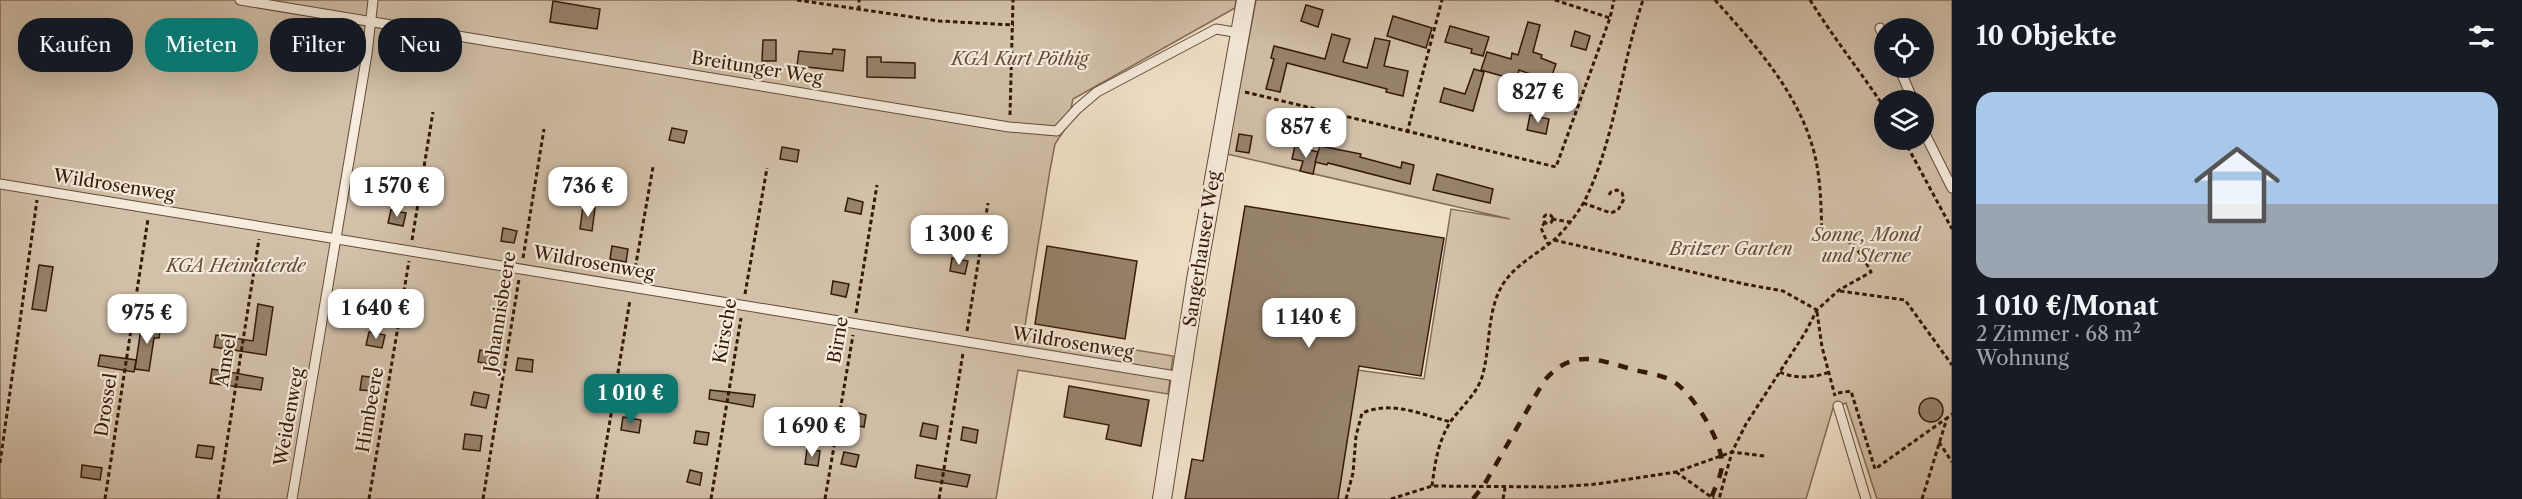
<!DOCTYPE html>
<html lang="de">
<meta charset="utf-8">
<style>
:root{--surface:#171b24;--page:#20242c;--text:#f1f3f6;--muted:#9ea1a6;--line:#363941;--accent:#0f766e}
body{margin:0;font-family:"Libre Caslon Text",serif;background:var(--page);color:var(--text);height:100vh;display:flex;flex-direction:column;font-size:22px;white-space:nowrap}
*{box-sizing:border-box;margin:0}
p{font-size:20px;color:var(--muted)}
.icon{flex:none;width:33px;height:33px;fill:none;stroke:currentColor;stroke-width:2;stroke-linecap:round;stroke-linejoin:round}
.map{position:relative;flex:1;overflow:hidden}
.panel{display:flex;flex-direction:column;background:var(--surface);width:570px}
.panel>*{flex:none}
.hud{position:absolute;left:18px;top:18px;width:570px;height:54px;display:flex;gap:12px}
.buttons{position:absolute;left:1874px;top:18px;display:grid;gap:12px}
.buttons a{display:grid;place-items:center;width:60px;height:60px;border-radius:50%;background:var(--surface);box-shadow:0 6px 24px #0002;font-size:30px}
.price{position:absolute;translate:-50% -51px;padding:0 14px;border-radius:12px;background:#fff;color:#222;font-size:20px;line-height:39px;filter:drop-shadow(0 2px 3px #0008)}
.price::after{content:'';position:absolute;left:50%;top:36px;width:18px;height:14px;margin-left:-9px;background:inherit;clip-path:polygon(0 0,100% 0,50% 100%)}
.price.current{background:var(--accent);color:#fff}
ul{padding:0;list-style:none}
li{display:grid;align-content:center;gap:12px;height:318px;padding:0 24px}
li+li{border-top:2px solid var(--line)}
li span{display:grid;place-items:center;height:186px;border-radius:18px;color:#555}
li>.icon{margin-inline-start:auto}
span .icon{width:108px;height:108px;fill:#fffc;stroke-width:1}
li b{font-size:26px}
h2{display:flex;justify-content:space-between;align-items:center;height:72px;padding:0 24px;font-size:26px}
.pill{padding:0 21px;border-radius:24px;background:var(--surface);box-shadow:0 6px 24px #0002;font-size:21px;line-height:54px}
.pill.current{background:var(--accent);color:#fff}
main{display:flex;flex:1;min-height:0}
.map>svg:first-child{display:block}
.green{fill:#d2c0a9;stroke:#846c58;stroke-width:1.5;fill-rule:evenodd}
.building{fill:#97826c;stroke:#351906;stroke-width:1.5}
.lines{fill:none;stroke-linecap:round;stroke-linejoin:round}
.service-casing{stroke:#644b37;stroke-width:11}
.minor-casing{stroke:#644b37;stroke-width:20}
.path{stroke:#351906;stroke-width:3;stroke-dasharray:4.5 3;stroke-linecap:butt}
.service{stroke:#f7ecdd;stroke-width:9}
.minor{stroke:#f7ecdd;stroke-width:18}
.rail{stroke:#351906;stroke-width:4.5;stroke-dasharray:10 10;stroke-linecap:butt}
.labels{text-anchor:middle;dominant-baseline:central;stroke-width:4.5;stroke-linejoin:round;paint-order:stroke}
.park-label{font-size:18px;font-style:italic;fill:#644b37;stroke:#f7ecdd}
.street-label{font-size:18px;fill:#351906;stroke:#f7ecdd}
</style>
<main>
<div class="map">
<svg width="1952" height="499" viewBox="0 0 1952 499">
<rect width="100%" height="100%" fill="#f2e2ca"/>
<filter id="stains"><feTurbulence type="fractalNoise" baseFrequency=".00333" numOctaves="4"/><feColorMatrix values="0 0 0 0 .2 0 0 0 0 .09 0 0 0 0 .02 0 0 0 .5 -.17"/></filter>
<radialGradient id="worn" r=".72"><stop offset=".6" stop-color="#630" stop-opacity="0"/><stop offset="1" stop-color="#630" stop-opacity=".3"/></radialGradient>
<g class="green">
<polygon points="0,0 1236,0 1235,8 1073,99 1067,126 1055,144 1050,170 1024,332 1173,356 1168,394 1018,370 996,499 0,499"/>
<path d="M1256,0H1952V499H1877L1846,403L1833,408L1806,499H1306L1327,366L1424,379L1451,209L1510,219L1227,154ZM1884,28H1923V68H1884ZM1884,100H1923V140H1884Z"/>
</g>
<g class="building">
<polygon points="553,1 600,9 597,29 550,22"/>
<polygon points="1306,5 1323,10 1318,27 1301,21"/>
<polygon points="1393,16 1432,28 1426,48 1387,36"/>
<polygon points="1528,22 1540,25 1533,52 1542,55 1541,58 1556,64 1550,81 1519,70 1516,80 1481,70 1487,52 1511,59 1512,53 1518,55"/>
<polygon points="1450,26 1489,37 1483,56 1471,53 1472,49 1445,42"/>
<polygon points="1575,31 1590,36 1586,50 1571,46"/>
<polygon points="1332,34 1350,39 1343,62 1367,68 1375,38 1390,41 1384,66 1408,71 1403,96 1386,92 1387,89 1287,63 1280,92 1266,89 1274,59 1271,58 1274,46 1325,59"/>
<polygon points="763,40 776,40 776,61 762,61"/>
<polygon points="833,49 845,50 843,71 797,66 799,51 832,54"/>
<polygon points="867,57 881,57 881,62 915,63 915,78 867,77"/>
<polygon points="1474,69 1484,72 1473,111 1440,102 1444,88 1465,94"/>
<polygon points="1530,115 1549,119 1546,134 1527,130"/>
<polygon points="672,128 687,131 684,143 669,140"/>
<polygon points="1239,134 1252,136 1249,153 1236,151"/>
<polygon points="1295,146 1318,152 1313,174 1300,171 1303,161 1292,159"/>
<polygon points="1320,146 1361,154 1360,157 1401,168 1402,162 1414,165 1410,184 1328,163 1327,165 1315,162"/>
<polygon points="782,147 799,150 797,162 780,159"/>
<polygon points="1437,174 1493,189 1490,203 1433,190"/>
<polygon points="848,198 863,202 861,214 845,211"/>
<polygon points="583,206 595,208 592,231 580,229"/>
<polygon points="1245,206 1444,238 1421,376 1359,366 1338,499 1185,499 1192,459 1203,461"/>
<polygon points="391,210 406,213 403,226 388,223"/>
<polygon points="958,218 974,221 971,234 956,231"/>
<polygon points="503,228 517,231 514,243 501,241"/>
<polygon points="612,246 628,249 626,262 610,259"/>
<polygon points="1047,246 1137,261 1125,339 1035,324"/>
<polygon points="952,258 968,261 965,274 950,271"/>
<polygon points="39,265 53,267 46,311 32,309"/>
<polygon points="833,281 849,284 846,297 831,294"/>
<polygon points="258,304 273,307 266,355 214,347 216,335 253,341"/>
<polygon points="142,322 161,325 159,338 154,338 149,371 135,369"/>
<polygon points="369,332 385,335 382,348 366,345"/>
<polygon points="480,350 495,353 494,365 478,362"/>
<polygon points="100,355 136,360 134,372 98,366"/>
<polygon points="518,358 533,360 532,372 516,370"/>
<polygon points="212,369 263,378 261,390 210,383"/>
<polygon points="362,376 377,378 376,391 360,390"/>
<polygon points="1069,386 1149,400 1141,446 1106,439 1109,425 1064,417"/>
<polygon points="710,390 755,395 753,407 709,399"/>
<polygon points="474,392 489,395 486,408 471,405"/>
<circle cx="1931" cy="410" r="12"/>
<polygon points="851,411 866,415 864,427 849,424"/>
<polygon points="623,417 641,420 639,433 621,430"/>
<polygon points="923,423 938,426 936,439 920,436"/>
<polygon points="963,427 978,430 976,443 961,440"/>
<polygon points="696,431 709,433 707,445 694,443"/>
<polygon points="465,434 482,436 480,451 463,449"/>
<polygon points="198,445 214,447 212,459 196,457"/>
<polygon points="807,449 820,451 818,466 805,464"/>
<polygon points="844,452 859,455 856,467 841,464"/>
<polygon points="82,465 102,468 100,480 81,477"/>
<polygon points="917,465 970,475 967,487 915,478"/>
<polygon points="690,470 702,473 700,485 687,482"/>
</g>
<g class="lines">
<defs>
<g id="service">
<polyline points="240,0 1009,127 1057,131 1077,109 1097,92 1216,29 1240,33"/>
<polyline points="1880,28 1884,37"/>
<polyline points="1899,68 1913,100"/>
<polyline points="1923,130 1952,188"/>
<polyline points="0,184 1182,377"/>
<polyline points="1838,406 1866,499"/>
<polyline points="292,499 367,54 373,0"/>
</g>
<polyline id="minor" points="1162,499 1196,280 1246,0"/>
</defs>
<use href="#service" class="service-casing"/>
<use href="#minor" class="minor-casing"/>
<g class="path">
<polyline points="797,0 939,21 1014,25"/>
<polyline points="1555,0 1610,18"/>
<path d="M1715,0C1756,46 1798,92 1814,152C1821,179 1821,207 1822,235C1850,235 1859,249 1871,272L1839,290L1817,310L1805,333L1746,424L1732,452L1764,456"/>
<path d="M1810,0C1833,37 1860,71 1884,107"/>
<polyline points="859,10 859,0"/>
<polyline points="1245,92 1556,167 1610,18 1614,0"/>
<polyline points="1010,115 1013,0"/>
<polyline points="1407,133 1442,0"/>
<polyline points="1904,140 1952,229"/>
<polyline points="1583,203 1611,213 1618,210 1624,199 1622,193 1617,190 1611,192 1608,196"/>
<circle cx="1548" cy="219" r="4.5"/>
<polyline points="1552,219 1570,222"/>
<polyline points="1545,222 1541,228 1548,244"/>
<polyline points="412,240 433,112"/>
<polyline points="1554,240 1744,284 1783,291 1817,310"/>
<polyline points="523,258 544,129"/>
<polyline points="634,275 653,167"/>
<polyline points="1840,291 1905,300 1952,365"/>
<polyline points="745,294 767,168"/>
<polyline points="1817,312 1822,347 1835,396"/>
<polyline points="856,313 877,185"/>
<polyline points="967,331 988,203"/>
<path d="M1780,372C1793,379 1815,378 1829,372"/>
<polyline points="1838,393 1851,391 1875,469 1947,418"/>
<polyline points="1939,442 1952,462"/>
<polyline points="0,463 37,200"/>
<polyline points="1676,472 1714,499"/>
<path d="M1432,486C1435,463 1438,441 1451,421C1462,406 1476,395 1482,377C1491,347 1486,312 1503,284C1515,265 1537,254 1554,240C1566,229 1580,211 1587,196C1616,134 1621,65 1643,0"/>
<polyline points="105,499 148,219"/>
<polyline points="218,499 259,239"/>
<polyline points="369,499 409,261"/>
<polyline points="483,499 519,279"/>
<polyline points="597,499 630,300"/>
<polyline points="711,499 741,318"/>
<polyline points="825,499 853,335"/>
<polyline points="939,499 963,353"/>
<path d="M1346,499L1353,473L1356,436L1362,413C1393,400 1422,415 1451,422"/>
<polyline points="1391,499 1432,486 1556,487 1597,484 1676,472 1732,452 1719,499"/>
<polyline points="1503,499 1505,488"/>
<polyline points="1922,499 1947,418 1952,414"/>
</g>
<use href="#service" class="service"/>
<use href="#minor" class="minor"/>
<path class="rail" d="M1473,499L1484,485L1544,381C1573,347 1598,360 1635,370C1647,373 1661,375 1671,380C1692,391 1722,441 1722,464C1722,475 1714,489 1711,499"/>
</g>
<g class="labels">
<g class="park-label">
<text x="1020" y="59">KGA Kurt Pöthig</text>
<text x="1866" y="235">Sonne, Mond<tspan x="1866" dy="21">und Sterne</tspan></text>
<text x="1731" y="249">Britzer Garten</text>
<text x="236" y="266">KGA Heimaterde</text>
</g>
<g class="street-label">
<text transform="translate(757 68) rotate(9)">Breitunger Weg</text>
<text transform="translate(114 185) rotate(9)">Wildrosenweg</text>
<text transform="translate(1202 249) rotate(-81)">Sangerhauser Weg</text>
<text transform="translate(594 263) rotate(10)">Wildrosenweg</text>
<text transform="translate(500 312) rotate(-81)">Johannisbeere</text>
<text transform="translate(725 331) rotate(-80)">Kirsche</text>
<text transform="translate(838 340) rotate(-80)">Birne</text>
<text transform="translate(1073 343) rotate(9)">Wildrosenweg</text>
<text transform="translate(226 360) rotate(-81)">Amsel</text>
<text transform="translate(106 405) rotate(-81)">Drossel</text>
<text transform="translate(370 410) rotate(-80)">Himbeere</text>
<text transform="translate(289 417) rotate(-80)">Weidenweg</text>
</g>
</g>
<rect width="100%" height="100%" filter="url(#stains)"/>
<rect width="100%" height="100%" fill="url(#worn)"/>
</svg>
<div class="buttons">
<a><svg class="icon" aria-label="locate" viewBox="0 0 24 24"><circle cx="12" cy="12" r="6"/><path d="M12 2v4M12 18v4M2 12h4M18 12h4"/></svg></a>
<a><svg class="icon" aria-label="layers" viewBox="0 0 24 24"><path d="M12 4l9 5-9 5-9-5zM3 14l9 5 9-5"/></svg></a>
</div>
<b class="price" style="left:1538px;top:124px">827 €</b>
<b class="price" style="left:1306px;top:159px">857 €</b>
<b class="price" style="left:397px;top:218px">1 570 €</b>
<b class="price" style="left:588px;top:218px">736 €</b>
<b class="price" style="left:959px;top:266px">1 300 €</b>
<b class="price" style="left:376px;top:340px">1 640 €</b>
<b class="price" style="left:147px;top:345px">975 €</b>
<b class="price" style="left:1309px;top:349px">1 140 €</b>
<b class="price current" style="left:631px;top:425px">1 010 €</b>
<b class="price" style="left:812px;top:458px">1 690 €</b>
<div class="hud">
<a class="pill">Kaufen</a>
<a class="pill current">Mieten</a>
<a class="pill">Filter</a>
<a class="pill">Neu</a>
</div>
</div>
<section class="panel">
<h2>10 Objekte<svg class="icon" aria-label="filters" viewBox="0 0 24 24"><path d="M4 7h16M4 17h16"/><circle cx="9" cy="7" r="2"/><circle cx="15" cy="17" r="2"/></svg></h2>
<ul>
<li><span style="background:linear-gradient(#a9c7e8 60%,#9aa5b1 0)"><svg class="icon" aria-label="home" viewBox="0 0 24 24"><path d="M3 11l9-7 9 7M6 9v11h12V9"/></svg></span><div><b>1 010 €/Monat</b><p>2 Zimmer · 68 m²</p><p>Wohnung</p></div></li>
</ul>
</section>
</main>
